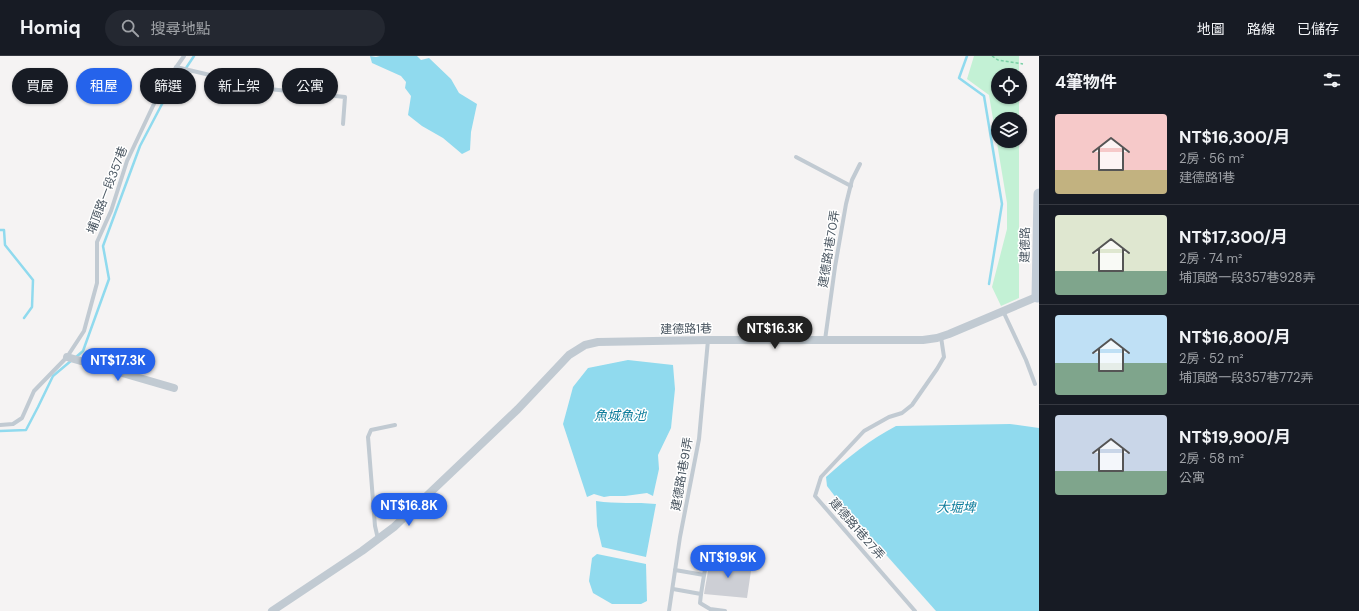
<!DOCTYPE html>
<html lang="zh-TW">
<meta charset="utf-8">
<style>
:root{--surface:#171b24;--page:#242831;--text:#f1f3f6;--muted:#9ea1a6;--line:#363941;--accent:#2563eb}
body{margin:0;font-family:"DM Sans","Noto Sans TC",sans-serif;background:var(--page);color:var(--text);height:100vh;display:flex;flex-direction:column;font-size:15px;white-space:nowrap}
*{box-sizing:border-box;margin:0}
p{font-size:13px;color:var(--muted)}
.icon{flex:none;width:22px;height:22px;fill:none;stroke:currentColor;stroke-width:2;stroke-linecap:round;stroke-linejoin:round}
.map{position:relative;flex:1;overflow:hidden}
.side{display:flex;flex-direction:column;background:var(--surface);width:320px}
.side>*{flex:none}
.hud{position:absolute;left:12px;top:12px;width:380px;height:36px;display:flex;gap:8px}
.controls{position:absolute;left:991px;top:12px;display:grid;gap:8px}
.controls a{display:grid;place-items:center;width:36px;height:36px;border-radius:50%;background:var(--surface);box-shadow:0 1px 3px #0004;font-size:20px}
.price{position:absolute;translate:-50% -34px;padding:0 9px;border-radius:14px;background:var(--accent);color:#fff;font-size:13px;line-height:26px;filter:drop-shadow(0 1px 2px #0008)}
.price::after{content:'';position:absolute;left:50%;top:24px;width:12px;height:9px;margin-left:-6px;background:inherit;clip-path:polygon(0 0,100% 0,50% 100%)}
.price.active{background:#222;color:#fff}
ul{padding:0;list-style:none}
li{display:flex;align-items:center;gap:12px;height:100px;padding:0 16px}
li+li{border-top:1px solid var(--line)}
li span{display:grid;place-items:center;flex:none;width:112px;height:80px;border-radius:4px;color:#555}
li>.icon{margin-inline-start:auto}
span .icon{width:48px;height:48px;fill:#fffc;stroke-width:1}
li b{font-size:17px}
h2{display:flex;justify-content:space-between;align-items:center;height:48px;padding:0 16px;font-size:17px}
.tag{padding:0 14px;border-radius:18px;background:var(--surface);box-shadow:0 1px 3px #0004;font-size:14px;line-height:36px}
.tag.active{background:var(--accent);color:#fff}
header{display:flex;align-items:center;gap:24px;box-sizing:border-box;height:56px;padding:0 20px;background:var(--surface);border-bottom:1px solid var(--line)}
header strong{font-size:19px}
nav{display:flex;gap:22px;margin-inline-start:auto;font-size:14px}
.search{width:280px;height:36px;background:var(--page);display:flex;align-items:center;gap:10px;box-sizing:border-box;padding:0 14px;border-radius:22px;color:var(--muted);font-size:15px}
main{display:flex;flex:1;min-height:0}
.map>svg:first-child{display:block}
.green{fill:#c3f1d5}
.water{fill:#90daee}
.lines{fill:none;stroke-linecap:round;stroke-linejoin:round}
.stream{stroke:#90daee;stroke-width:2.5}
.building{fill:#cdcfd5}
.path{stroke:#7ad0a6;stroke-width:1.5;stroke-dasharray:3 2;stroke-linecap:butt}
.lane{stroke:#c1cad2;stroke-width:4}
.street{stroke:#c1cad2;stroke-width:8}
.secondary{stroke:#c1cbd6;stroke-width:11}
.labels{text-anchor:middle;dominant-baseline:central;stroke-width:3;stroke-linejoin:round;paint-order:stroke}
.street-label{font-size:12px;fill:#4a5661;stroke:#fff}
.water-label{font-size:13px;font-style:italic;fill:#0c7c9b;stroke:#fff}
</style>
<header>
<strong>Homiq</strong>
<div class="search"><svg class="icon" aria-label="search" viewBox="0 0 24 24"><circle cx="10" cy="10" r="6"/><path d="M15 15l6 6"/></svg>搜尋地點</div>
<nav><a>地圖</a><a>路線</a><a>已儲存</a></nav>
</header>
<main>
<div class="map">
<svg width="1039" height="555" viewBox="0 0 1039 555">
<rect width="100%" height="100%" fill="#f5f3f3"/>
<polygon class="green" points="974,0 1019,0 1019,19 998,19 998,41 1019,41 1019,63 998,63 998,85 1019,85 1019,242 1001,250 992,231 1007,173 1007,147 989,39 967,23"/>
<g class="water">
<polygon points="370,0 376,1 380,0 417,0 421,4 429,2 451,23 459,37 477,48 471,76 470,94 462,98 443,82 422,70 408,59 411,40 405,32 406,26 401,20 372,7"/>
<polygon points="628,304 673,309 675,333 671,372 658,399 659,413 653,440 647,437 625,440 610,440 604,441 594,438 587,441 563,368 573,331 588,312"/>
<path d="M1010,368L1039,372V555H936L840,447L827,430L826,421C847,402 871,383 896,370Z"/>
<path d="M596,445C616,448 636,446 656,448L646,501L602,491L597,470Z"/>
<polygon points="597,498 646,508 647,545 641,548 612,548 593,537 589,525 592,502"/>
</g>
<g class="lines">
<g class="stream">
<polyline points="967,0 959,22 984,40 1002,148 989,228"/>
<polyline points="0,174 4,174 5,189 33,224 32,251 24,262"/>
<polyline points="76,301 83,295 109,223 103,190 140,90 162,48 194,0"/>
<polyline points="0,375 26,374 38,351 53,320 72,304"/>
</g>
</g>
<polygon class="building" points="707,504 752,508 747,542 704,538 708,515 707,511"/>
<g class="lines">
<polyline class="path" points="992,0 998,4 1023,8"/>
<g class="lane">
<polyline points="176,11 269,33 345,41 343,68"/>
<polyline points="796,101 851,130"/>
<polyline points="1003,255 1026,304 1035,328"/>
<polyline points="825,284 835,211 846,148 852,124 860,108"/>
<polyline points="0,369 13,368 22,362 34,335 67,301 84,275 97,227 97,186 111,155 127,105 161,33 184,0"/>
<polyline points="378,483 375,470 368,381 371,374 395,369"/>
<polyline points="675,514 704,519 705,514"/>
<polyline points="673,533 701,538 700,547 710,553 725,555"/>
<polyline points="701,538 704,519"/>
<polyline points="669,555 680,481 699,383 708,284"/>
<polyline points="915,555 815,440 821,421 864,375 889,361 902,357 912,349 937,313 944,301 941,281"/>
</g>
<g class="street">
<polyline points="67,301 174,332"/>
<polyline points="272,555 362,495 394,471 518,353 569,299 585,289 598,286 708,284 923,284 937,282 949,278 1039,240"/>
</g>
<polyline class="secondary" points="1037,241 1039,138"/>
</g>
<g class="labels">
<g class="street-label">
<text transform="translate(107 134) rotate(-69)">埔頂路一段357巷</text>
<text transform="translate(1025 189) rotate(-89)">建德路</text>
<text transform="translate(829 193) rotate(-81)">建德路1巷70弄</text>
<text transform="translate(686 273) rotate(-1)">建德路1巷</text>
<text transform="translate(682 418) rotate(-80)">建德路1巷91弄</text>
<text transform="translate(857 473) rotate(49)">建德路1巷27弄</text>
</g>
<g class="water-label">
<text x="620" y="359">魚城魚池</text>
<text x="956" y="451">大堀埤</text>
</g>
</g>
</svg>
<div class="controls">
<a><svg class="icon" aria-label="locate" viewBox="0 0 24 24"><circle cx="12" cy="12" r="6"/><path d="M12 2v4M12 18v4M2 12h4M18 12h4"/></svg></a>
<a><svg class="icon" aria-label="layers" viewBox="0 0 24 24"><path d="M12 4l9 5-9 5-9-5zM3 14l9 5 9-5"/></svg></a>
</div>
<b class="price active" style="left:775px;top:294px">NT$16.3K</b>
<b class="price" style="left:118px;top:326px">NT$17.3K</b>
<b class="price" style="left:409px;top:471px">NT$16.8K</b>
<b class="price" style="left:728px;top:523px">NT$19.9K</b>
<div class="hud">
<a class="tag">買屋</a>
<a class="tag active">租屋</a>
<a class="tag">篩選</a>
<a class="tag">新上架</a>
<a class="tag">公寓</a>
</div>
</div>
<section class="side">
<h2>4筆物件<svg class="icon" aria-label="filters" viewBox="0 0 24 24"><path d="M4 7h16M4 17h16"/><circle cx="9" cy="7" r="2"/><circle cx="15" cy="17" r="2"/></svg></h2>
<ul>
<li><span style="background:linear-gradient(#f6c9c9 70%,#c2b280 0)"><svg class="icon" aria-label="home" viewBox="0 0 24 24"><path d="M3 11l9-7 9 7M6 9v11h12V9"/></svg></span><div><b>NT$16,300/月</b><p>2房 · 56 m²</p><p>建德路1巷</p></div></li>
<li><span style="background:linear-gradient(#dfe7d0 70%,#7fa58c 0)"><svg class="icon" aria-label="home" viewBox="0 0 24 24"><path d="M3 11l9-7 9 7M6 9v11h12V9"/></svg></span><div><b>NT$17,300/月</b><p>2房 · 74 m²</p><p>埔頂路一段357巷928弄</p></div></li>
<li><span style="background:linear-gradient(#bfe0f5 60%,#7fa58c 0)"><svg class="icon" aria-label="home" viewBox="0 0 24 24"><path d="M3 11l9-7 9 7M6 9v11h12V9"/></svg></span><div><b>NT$16,800/月</b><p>2房 · 52 m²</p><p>埔頂路一段357巷772弄</p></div></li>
<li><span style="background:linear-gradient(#c9d6e8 70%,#7fa58c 0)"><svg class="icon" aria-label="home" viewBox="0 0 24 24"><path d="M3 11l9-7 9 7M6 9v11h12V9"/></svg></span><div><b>NT$19,900/月</b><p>2房 · 58 m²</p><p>公寓</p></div></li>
</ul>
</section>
</main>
